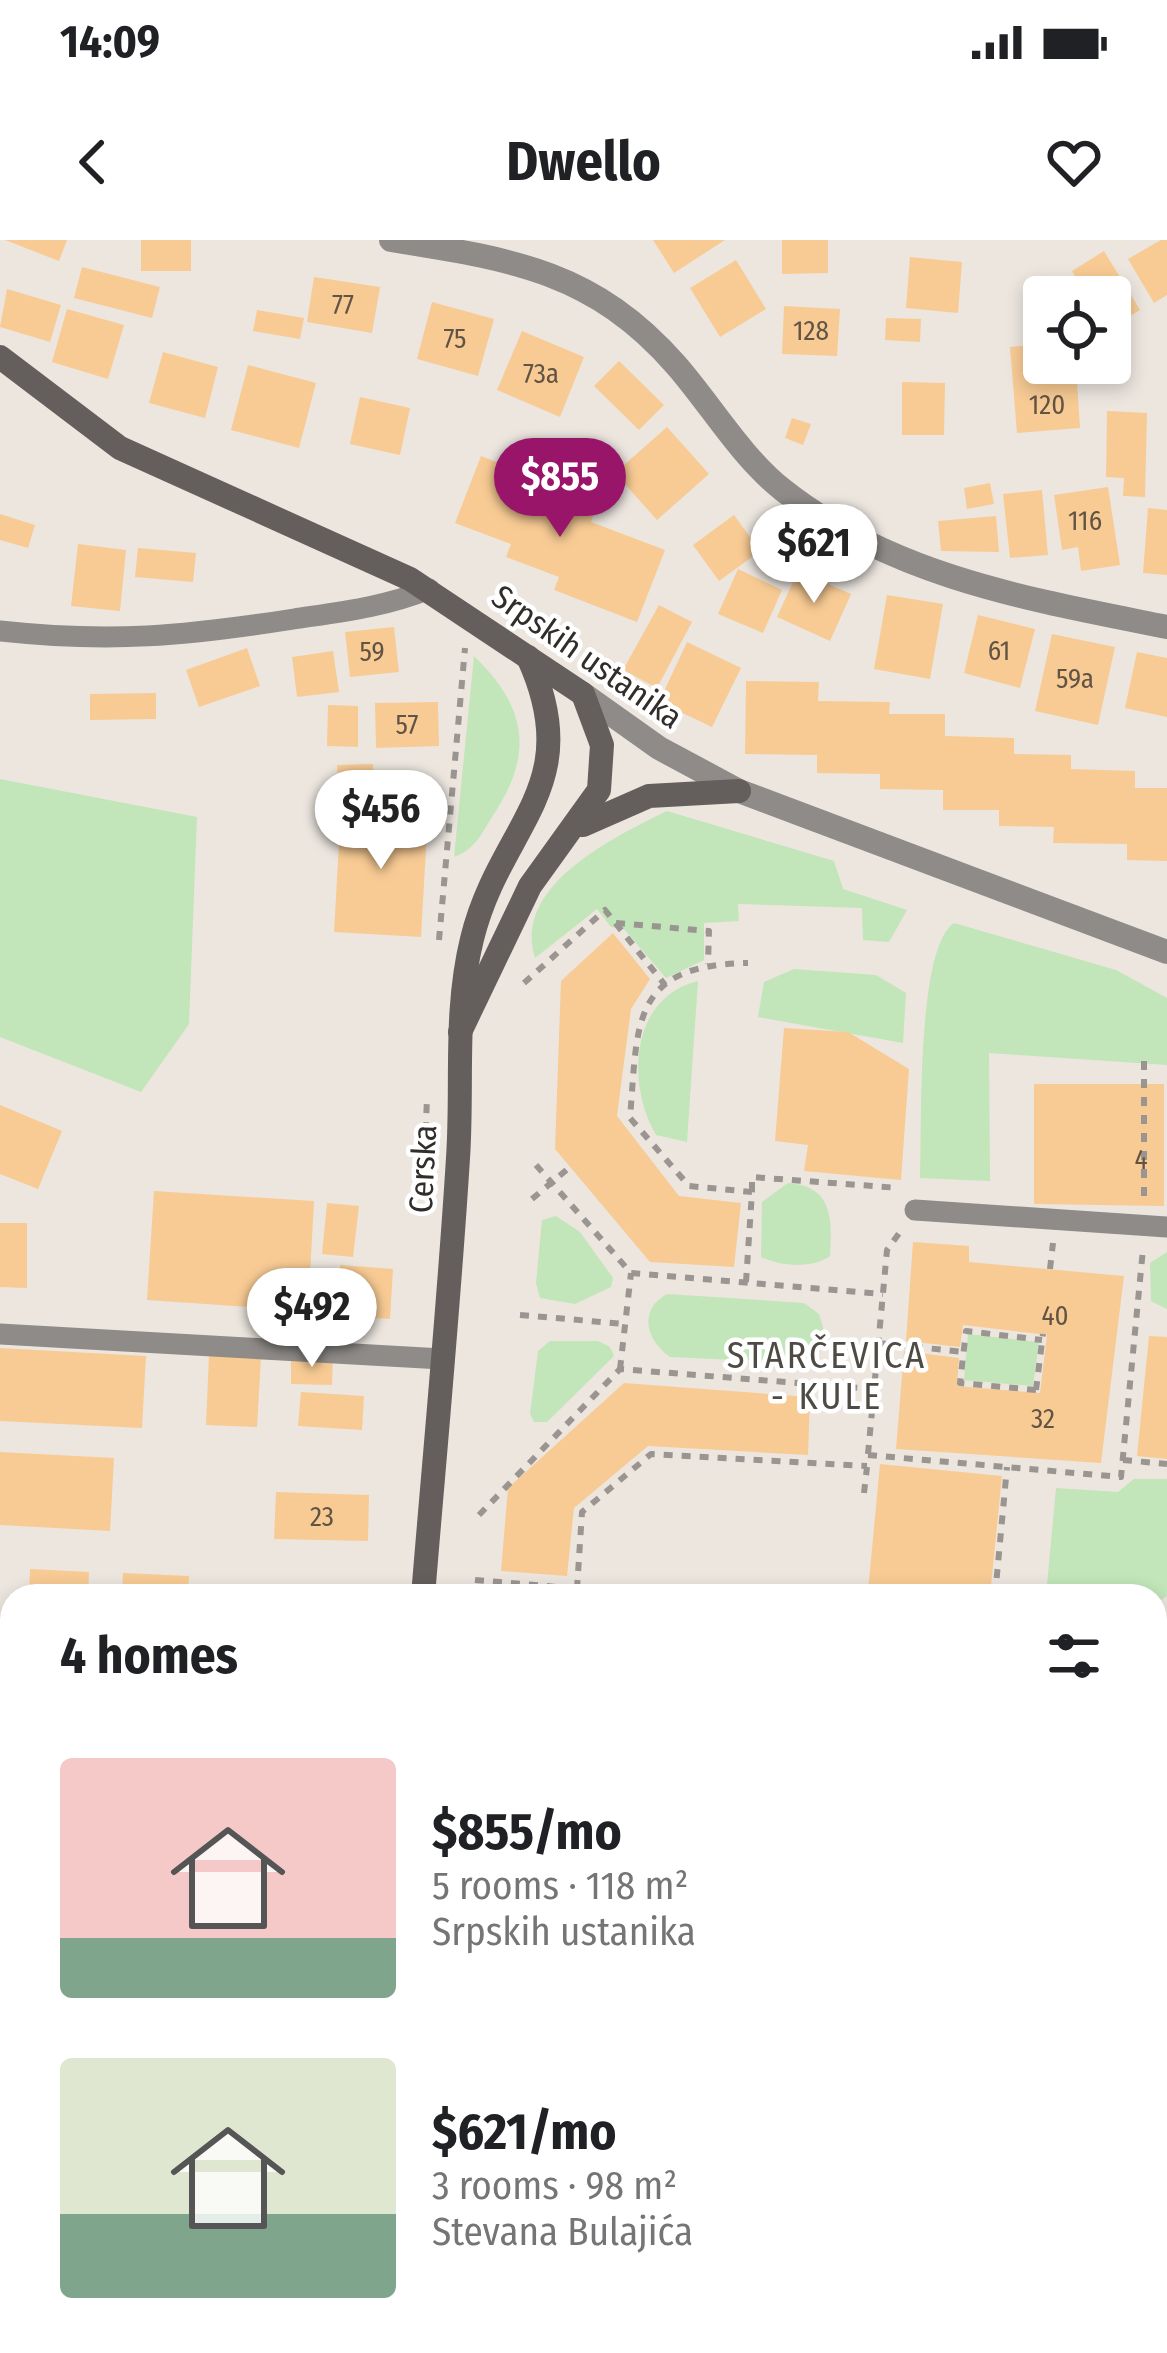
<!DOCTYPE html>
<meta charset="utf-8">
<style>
:root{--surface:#fff;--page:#f2f2f2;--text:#202124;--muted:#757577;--accent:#991569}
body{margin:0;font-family:"Fira Sans Condensed",sans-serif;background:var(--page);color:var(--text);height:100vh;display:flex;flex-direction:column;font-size:45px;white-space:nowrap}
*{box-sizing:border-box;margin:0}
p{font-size:39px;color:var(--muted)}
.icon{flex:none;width:66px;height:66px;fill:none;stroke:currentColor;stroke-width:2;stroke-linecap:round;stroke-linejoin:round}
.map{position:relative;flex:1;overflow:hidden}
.panel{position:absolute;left:0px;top:1344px;width:1167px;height:771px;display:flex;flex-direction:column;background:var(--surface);border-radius:36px 36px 0 0;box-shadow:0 6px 18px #0003}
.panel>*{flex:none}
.tools{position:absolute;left:1023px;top:36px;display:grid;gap:24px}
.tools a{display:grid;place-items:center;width:108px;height:108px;border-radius:12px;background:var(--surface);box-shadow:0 6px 18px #0003;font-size:60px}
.price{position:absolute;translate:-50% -102px;padding:0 27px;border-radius:42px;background:#fff;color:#222;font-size:39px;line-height:78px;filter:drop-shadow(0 3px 6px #0008)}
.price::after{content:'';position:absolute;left:50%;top:72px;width:36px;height:27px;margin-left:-18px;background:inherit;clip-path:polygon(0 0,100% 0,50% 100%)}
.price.selected{background:var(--accent);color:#fff}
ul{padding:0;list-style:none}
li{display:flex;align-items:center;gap:36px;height:300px;padding:0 60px}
li span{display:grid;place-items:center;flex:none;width:336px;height:240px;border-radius:12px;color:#555}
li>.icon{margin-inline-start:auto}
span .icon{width:144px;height:144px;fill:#fffc;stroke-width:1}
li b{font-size:51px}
h2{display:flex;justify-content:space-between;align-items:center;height:144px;padding:0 60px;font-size:51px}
.status{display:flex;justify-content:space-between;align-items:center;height:84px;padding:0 60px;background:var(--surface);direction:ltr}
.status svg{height:33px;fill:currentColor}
header{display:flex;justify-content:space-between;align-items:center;height:156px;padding:0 60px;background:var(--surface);font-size:54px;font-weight:700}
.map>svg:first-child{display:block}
.commercial{fill:#ebd7e6}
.green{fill:#c2e5b9}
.building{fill:#f8cb94}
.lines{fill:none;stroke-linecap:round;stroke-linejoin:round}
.path{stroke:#9a9591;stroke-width:6;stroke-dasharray:9 9;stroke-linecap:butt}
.lane{stroke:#8e8b88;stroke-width:21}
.street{stroke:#8e8b88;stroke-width:24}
.secondary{stroke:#645f5c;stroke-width:24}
.labels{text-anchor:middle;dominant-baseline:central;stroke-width:9;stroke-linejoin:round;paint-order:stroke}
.number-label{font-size:27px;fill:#625445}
.street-label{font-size:33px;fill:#302d2b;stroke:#fff}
.neighbourhood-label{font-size:36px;letter-spacing:3px;fill:#4e4a44;stroke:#fff}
</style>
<div class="status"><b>14:09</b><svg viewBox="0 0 49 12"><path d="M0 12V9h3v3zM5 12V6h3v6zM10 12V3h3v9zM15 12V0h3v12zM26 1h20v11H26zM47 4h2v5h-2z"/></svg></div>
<header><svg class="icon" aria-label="back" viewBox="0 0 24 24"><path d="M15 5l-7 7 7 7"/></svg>Dwello<svg class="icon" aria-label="heart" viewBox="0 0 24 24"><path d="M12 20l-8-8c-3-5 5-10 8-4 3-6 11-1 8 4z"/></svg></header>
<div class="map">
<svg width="1167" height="2113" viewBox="0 0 1167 2113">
<rect width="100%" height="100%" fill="#ece6df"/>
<polygon class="commercial" points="1167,1433 1167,1715 1155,1720 1155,1440"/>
<g class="green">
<path d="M474,416C529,469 533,516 492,577C481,595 474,610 454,617Z"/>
<polygon points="0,539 197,577 189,784 141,852 0,797"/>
<path d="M667,571L834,621L843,649L907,670L889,702L863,700L862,668L738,664L739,681L704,683V720L666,738L624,689L611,687L597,669L535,718C512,646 614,597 667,571Z"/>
<path d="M954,683L1116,730L1167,758V825L989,813L990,941L920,938C922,890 916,708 954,683Z"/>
<polygon points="794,729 876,735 906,753 903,803 758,777 764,742"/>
<path d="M698,741L687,902L656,895C626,844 630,757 698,741Z"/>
<path d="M788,943C833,946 832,979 830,1016C812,1029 780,1026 761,1017L762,962Z"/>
<polygon points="556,976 580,992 613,1038 611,1047 575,1064 540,1058 536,1043 542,980"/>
<polygon points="1167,1012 1167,1069 1151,1061 1150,1023"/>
<path d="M667,1054L804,1063L819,1074L827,1101L816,1116L800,1123L670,1117C647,1101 637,1071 667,1054Z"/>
<polygon points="968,1094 1039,1102 1033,1146 964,1140"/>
<polygon points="550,1101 598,1101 610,1107 614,1116 547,1182 534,1182 530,1174 538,1111"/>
<polygon points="1134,1239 1167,1239 1167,1356 1155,1364 1155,1356 1046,1356 1056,1248 1118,1252"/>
<polygon points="12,1813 12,2031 0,2031 0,1814"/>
<polygon points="1167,1911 1167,1987 1155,1992 1155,1916"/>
<polygon points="626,2103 893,2103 893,2113 607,2113"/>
</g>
<g class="building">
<polygon points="5,0 67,0 59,21"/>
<rect x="141" y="0" width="50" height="31"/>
<polygon points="653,0 725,0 674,33"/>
<polygon points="782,0 828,0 828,33 782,34"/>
<polygon points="1161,0 1167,0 1167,55 1154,63 1128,19"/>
<polygon points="1104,11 1140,70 1110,88 1110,57 1088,57 1072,31"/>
<polygon points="910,17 962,22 958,73 906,68"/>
<polygon points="736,20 766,69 720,97 690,48"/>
<polygon points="82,27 160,47 152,78 74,58"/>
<polygon points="314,37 380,47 372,93 307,82"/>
<polygon points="7,49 61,65 50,102 0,87"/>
<polygon points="432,62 494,79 478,136 417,119"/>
<polygon points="784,66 840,69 837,116 782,114"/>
<polygon points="67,69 124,85 108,139 52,122"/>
<polygon points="257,70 304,78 300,99 253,91"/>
<polygon points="886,78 921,79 920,102 885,100"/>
<polygon points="522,91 584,117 560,177 497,150"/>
<polygon points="1044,104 1051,142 1077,141 1080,188 1017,193 1010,107"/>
<polygon points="163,112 218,127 205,178 149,163"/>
<polygon points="619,121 664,165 639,190 594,146"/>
<polygon points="248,125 316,143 299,208 231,190"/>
<polygon points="902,142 945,143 944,195 902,195"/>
<polygon points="360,157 410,168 400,215 350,204"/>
<polygon points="1107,171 1147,173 1145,257 1123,256 1124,238 1106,237"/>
<polygon points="792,178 811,184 803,205 785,198"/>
<polygon points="667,187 709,234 657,280 615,233"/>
<polygon points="481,216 540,239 536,250 594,273 591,282 665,310 637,382 554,350 559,337 506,317 511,304 455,283"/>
<polygon points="990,243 994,264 967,269 964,248"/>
<polygon points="1108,247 1120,325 1081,331 1078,307 1062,310 1054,255"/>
<polygon points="1042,250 1048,315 1010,318 1003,254"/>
<polygon points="1148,268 1167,270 1167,335 1143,333"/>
<polygon points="0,274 35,285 28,308 0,300"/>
<polygon points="734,275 760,311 719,341 693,305"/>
<polygon points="996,276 999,312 941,311 938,281"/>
<polygon points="78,304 126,310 120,371 71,366"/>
<polygon points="138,308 196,313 193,342 135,337"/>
<polygon points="738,329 782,350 763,393 718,374"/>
<polygon points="798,331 851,354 830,401 777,377"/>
<polygon points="887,355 943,364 930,439 874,429"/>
<polygon points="659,365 692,382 657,448 623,430"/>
<polygon points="978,375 1035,389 1020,448 964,433"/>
<polygon points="394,387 399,432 350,437 345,392"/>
<polygon points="1052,394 1115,407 1098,485 1035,471"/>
<polygon points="687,402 741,428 712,487 659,462"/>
<polygon points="247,408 260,446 199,467 186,430"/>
<polygon points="333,411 339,452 297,457 292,417"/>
<polygon points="1137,412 1167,418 1167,477 1125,468"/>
<polygon points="746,441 819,442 818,461 890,462 889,474 945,474 945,496 1014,498 1014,514 1071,515 1071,529 1135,531 1135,548 1167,548 1167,621 1127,620 1127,604 1053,603 1054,587 999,586 999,570 943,570 943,550 880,549 880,534 817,533 817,515 745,514"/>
<polygon points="156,453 156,479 90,480 90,454"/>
<polygon points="438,462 439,506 376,508 375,463"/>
<polygon points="328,465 358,466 358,507 327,506"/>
<polygon points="373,524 374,545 338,546 337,525"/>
<polygon points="341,568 428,573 421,697 334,692"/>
<polygon points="613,693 650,739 631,769 617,876 679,956 741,963 734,1027 650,1022 555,909 561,741"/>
<polygon points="784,788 848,792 909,829 901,940 804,931 808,905 775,901"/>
<polygon points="1034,844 1164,844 1164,966 1034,964"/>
<polygon points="0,865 62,891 38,949 0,934"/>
<polygon points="154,951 314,961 308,1071 147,1060"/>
<polygon points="327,963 359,966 353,1017 322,1014"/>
<polygon points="0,983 27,983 27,1048 0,1047"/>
<polygon points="913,1002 969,1006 969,1022 1124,1036 1101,1223 896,1209 904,1111 959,1118 957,1146 1040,1153 1047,1095 963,1085 960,1107 906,1101"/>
<polygon points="340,1025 393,1029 390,1079 337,1076"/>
<polygon points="1149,1096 1167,1097 1167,1219 1137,1216"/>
<polygon points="0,1108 146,1116 142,1188 0,1181"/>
<polygon points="209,1115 261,1117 257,1187 206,1185"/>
<polygon points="291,1115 333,1116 332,1145 291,1144"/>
<polygon points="624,1143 810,1157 808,1215 648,1206 574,1268 567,1336 501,1331 508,1248"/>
<polygon points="301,1152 364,1156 362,1190 298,1186"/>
<polygon points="0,1212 114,1218 110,1291 0,1285"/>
<polygon points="880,1224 1002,1236 990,1356 868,1351"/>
<polygon points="276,1252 369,1255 368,1301 274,1299"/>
<polygon points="30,1329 89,1332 88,1356 29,1356"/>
<polygon points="123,1333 189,1336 188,1356 122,1356"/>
<polygon points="305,1349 357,1352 357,1356 305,1356"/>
<polygon points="0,1577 12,1578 12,1623 0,1622"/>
<polygon points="12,1679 12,1739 3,1740 0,1680"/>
<polygon points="1155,2003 1167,2004 1167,2099 1155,2100"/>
<polygon points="918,2103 1152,2103 1151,2113 918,2113"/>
</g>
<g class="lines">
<g class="path">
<polyline points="616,683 709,691 708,724"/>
<polyline points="439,700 465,408"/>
<polyline points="524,743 605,670 665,745"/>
<polyline points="1144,821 1144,960"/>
<polyline points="425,909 427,857"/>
<polyline points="536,925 631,1033 883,1054"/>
<polyline points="752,951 752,937 899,948"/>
<polyline points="532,959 570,927"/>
<polyline points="1050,1029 1053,1003"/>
<path d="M746,1042L752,952L689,946L630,878C638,783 630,725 748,723"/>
<polyline points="520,1075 625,1084"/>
<polyline points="878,1103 964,1112"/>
<polyline points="620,1129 631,1033"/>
<polyline points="1036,1150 960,1143 966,1091 1042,1100"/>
<polyline points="1036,1150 1043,1094"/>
<polyline points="868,1214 887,1010 900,992"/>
<polyline points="868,1215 1121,1237 1143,1009"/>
<polyline points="1123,1220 1167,1224"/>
<polyline points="864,1253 867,1227"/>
<polyline points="479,1275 620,1129 874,1149"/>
<polyline points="475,1340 569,1348"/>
<polyline points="577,1349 582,1272 651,1214 867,1226"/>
<polyline points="995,1356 1007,1227"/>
<polyline points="1155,1739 1167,1733"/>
<polyline points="1155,1891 1167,1885"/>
<polyline points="1155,1998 1167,1993"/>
<polyline points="0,1999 12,1999"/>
<polyline points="0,2016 12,2016"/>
<polyline points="655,2113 657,2103"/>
<polyline points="909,2113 909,2103"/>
</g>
<g class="lane">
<path d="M0,391C110,403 186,396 294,379C340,372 385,367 429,349"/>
<polyline points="915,970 1167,987"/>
<polyline points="0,1094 442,1119"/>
<polyline points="11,1433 12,1433"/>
</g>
<g class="street">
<path d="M391,0C509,19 593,30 676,125C711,165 741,217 783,250C893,337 1033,360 1167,387"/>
<polyline points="583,454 659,508 739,551 1167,712"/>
<polyline points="1155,1427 1167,1419"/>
<polyline points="0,1790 12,1789"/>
</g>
<g class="secondary">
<polyline points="0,117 120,208 410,339 583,454 602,505 599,550 530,646 460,792"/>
<polyline points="583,585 649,556 739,551"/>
<path d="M423,1356C435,1210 449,1064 458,918C463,844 454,772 472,699C500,584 588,548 528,417"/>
<polyline points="1155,1778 1167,1773"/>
<polyline points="1155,1842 1167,1837"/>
<polyline points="0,2059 12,2059"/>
<polyline points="306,2103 334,2113"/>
<polyline points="66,2113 269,2103"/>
<polyline points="440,2113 447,2103"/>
<polyline points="525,2113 535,2103"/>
</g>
</g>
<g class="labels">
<g class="number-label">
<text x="343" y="65">77</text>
<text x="811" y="91">128</text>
<text x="455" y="99">75</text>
<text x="541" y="134">73a</text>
<text x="1047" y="165">120</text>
<text x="1085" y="281">116</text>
<text x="999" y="411">61</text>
<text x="372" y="412">59</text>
<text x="1075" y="439">59a</text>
<text x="407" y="485">57</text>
<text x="1141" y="920">4</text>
<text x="1055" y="1076">40</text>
<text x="1043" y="1179">32</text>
<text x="322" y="1277">23</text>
</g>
<g class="street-label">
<text transform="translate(587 417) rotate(35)">Srpskih ustanika</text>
<text transform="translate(423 929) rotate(-87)">Cerska</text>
</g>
<g class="neighbourhood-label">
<text x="827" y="1116">STARČEVICA<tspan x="827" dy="41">- KULE</tspan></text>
</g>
</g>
</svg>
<div class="tools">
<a><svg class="icon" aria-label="locate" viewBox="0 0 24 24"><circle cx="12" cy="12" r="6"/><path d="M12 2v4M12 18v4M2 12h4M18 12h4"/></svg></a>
</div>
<b class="price selected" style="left:560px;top:300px">$855</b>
<b class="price" style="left:814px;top:366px">$621</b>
<b class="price" style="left:381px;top:632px">$456</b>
<b class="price" style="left:312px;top:1130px">$492</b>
<section class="panel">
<h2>4 homes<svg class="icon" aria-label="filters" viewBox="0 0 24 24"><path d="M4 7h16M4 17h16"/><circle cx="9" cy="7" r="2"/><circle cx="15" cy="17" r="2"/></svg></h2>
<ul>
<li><span style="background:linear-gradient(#f6c9c9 75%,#7fa58c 0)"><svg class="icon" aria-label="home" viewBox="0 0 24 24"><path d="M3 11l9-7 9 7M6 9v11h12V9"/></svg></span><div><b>$855/mo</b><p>5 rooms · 118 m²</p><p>Srpskih ustanika</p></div></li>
<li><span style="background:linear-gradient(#dfe7d0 65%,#7fa58c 0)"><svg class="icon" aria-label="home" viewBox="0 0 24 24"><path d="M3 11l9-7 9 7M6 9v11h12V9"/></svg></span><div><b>$621/mo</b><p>3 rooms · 98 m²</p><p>Stevana Bulajića</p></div></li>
</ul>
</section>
</div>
